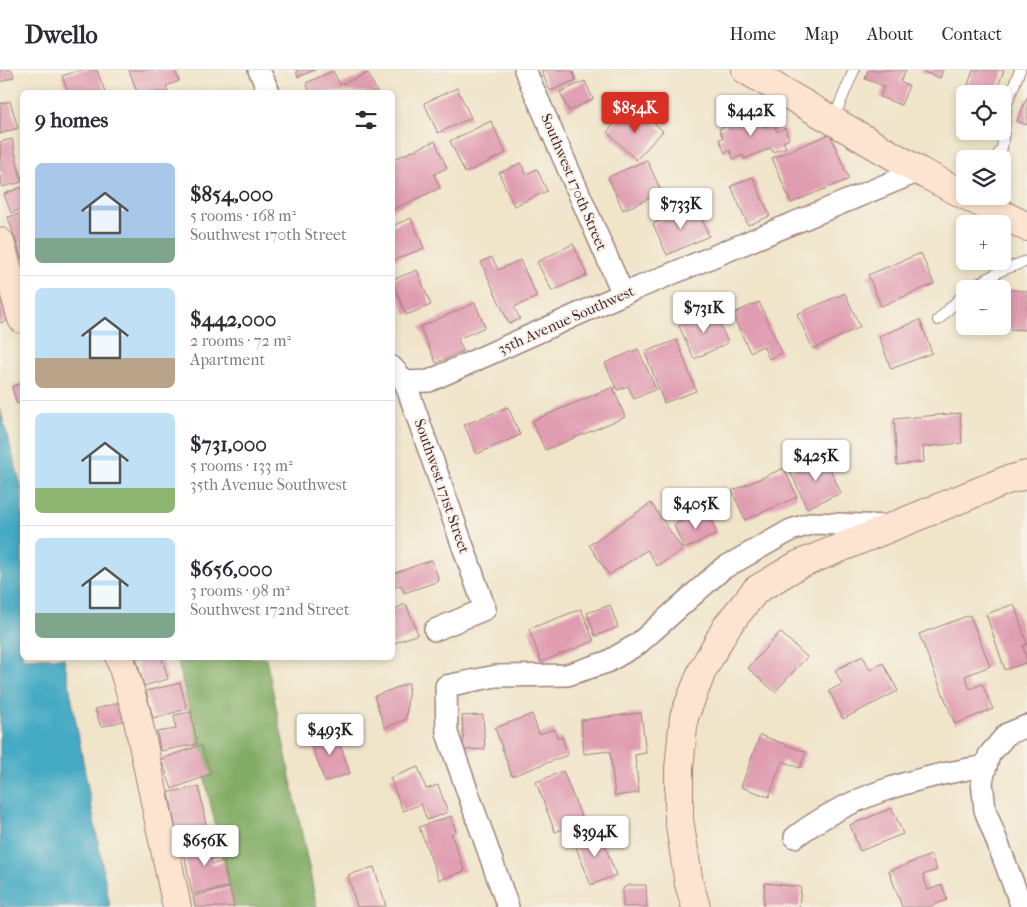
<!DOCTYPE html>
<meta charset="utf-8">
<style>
:root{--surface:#fff;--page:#f2f2f3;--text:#2b2b33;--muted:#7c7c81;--line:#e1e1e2;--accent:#d93025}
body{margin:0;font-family:"IM FELL French Canon",serif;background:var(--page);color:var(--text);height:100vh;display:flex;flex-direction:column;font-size:19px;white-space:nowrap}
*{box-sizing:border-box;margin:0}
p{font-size:16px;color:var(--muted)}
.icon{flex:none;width:28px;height:28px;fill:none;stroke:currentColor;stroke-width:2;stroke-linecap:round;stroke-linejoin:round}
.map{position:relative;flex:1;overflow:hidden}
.drawer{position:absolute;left:20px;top:20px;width:375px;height:570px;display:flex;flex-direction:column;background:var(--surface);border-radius:8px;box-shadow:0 2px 8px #0003}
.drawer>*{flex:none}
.controls{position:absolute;left:956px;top:15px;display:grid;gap:10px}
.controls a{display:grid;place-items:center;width:55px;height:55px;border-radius:8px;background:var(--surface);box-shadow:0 2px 8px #0003;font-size:25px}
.price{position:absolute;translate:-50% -42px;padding:0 11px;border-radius:5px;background:#fff;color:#222;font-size:16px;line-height:32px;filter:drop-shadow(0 1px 2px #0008)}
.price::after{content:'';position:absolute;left:50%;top:30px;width:15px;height:11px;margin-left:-8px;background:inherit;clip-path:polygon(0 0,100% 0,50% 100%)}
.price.on{background:var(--accent);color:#fff}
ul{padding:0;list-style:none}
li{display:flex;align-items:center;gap:15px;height:125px;padding:0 15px}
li+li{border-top:1px solid var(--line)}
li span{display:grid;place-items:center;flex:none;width:140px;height:100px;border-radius:8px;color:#555}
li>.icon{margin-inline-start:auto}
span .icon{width:60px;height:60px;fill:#fffc;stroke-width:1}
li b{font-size:21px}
h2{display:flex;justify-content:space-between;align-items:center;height:60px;padding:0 15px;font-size:21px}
header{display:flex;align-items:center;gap:30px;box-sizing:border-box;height:70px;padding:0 25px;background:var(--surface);border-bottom:1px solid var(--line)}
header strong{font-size:24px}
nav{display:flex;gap:28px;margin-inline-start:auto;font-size:18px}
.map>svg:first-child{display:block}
.forest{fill:#81ac64;stroke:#666648}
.water{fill:#45aac4;stroke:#486478}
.building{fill:#e09cb1}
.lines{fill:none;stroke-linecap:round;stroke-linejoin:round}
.lane-casing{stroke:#9d827a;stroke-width:12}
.street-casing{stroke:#9d827a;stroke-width:24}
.secondary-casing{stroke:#9d827a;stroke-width:30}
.lane{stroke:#fff;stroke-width:10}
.street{stroke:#fff;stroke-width:21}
.secondary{stroke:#fde4d1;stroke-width:28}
.labels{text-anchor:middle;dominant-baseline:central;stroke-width:4;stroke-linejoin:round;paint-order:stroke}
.street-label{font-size:15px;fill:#4a1f2b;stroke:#f7f3e8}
</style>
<header>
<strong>Dwello</strong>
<nav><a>Home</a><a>Map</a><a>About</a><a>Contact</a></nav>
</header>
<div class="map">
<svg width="1027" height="837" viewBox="0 0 1027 837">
<rect width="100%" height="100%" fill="#f7f3e8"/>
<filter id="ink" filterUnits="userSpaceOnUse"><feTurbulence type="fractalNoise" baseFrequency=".02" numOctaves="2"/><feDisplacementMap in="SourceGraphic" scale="10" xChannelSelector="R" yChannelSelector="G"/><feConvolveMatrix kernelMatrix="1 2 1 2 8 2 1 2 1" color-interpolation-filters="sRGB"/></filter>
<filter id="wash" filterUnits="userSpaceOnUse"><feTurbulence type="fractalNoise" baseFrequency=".0096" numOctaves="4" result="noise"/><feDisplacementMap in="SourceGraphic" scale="20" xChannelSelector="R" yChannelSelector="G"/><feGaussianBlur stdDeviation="1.12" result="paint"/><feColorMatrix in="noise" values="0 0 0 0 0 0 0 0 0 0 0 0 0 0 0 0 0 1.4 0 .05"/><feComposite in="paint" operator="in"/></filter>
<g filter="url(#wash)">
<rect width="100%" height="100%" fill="#f0e4c9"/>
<polygon class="forest" points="177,588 266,588 317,837 234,837"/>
<polygon class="water" points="0,339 22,419 22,588 64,588 110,837 0,837"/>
<g id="blocks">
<g class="building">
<polygon points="0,0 12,0 14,7 0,12"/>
<polygon points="80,0 97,0 105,22 68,22 62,6"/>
<polygon points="129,0 175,0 179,11 166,16 168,22 137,22"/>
<polygon points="296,0 315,0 298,7"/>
<polygon points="541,0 572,0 576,10 550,21"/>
<polygon points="868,0 906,0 900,12 909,16 901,35 880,27 884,16 865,9"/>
<polygon points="918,0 943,0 940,8"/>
<polygon points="973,0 1004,0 995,24 968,15"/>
<polygon points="333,1 340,15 368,3 377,22 310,22 306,13"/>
<polygon points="585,11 593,29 569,41 560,22"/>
<polygon points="457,18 471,48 438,63 424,33"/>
<polygon points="1027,27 1027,55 1017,51"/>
<polygon points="10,31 18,58 0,64 0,34"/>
<polygon points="747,42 751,51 760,47 764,57 774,53 777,62 785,58 789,69 783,72 786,77 773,82 771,78 744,89 743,85 733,89 730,80 725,83 719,69 723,68 719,59 727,56 725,51"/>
<polygon points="625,43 634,52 643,43 663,61 636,90 607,62"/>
<polygon points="491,51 506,83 465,103 450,71"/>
<polygon points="830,64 849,109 791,133 772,88"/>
<polygon points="12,69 22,112 2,117 0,72"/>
<polygon points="435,71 447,98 434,104 440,118 392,140 392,90"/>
<polygon points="647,90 662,123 623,140 608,107"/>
<polygon points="521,93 526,104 537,99 547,121 514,136 499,103"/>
<polygon points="753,107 770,146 748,155 731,116"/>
<polygon points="22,117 22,139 11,143 4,124"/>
<polygon points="696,135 709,166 667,185 653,154"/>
<polygon points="22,143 22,190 8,147"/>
<polygon points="411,148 424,178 392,191 392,156"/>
<polygon points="573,174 587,205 552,221 537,192"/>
<polygon points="921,183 934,214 881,236 868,205"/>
<polygon points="492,187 498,200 520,190 537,227 514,237 520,249 509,254 481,192"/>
<polygon points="417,200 431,235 406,245 392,210"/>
<polygon points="1002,219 1027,221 1027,260 986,258 1002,256"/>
<polygon points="845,223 860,257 813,279 797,244"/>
<polygon points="3,231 9,250 0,253 0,232"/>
<polygon points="759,232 782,283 769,289 763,276 750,282 732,244"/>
<polygon points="475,233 485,257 458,269 463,281 436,293 420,257"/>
<polygon points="714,240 728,273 694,289 679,256"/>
<polygon points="920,250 932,283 891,299 879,266"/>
<polygon points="677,270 696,321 664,333 645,282"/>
<polygon points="638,279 656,319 634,329 628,316 617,320 605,293"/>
<polygon points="22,313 22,333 17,334 12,317"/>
<polygon points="613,317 625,347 545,380 532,351"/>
<polygon points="508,337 520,365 477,384 464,355"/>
<polygon points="960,343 962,373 923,377 924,392 897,395 894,349"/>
<polygon points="824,385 841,423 807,438 790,401"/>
<polygon points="784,398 797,427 745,450 732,421"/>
<polygon points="651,433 683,480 657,496 647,480 609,505 589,475"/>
<polygon points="707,440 717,464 684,479 674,455"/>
<polygon points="432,490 439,511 404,523 401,515 392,518 392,504"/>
<polygon points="406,534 418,564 392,574 392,540"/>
<polygon points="1014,534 1027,574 1023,576 1027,592 1005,600 986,544"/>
<polygon points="610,535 618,557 595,566 587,543"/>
<polygon points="581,539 594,571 541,592 529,559"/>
<polygon points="970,545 990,596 965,606 970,619 982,614 993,639 955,654 919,564"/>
<polygon points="780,562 807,587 775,622 748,598"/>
<polygon points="863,586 870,600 883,593 898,621 843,649 829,621 842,614 835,600"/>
<polygon points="136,588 162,588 168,609 144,616"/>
<polygon points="180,613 187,639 153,648 146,621"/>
<polygon points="409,613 406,649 385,658 374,626"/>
<polygon points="121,632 126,650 101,657 95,639"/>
<polygon points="191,642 197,674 160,681 157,662 176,659 174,645"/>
<polygon points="641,643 646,683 635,685 639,723 615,726 610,681 584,684 581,650"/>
<polygon points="532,644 539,664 554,659 558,669 562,667 568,685 512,706 495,658"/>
<polygon points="483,645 485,679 464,680 462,646"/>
<polygon points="335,660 350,703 325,712 310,670"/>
<polygon points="760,665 806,682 800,698 782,691 769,727 741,717"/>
<polygon points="201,675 211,704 172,719 161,689"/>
<polygon points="418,697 426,719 438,715 448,742 427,750 421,734 403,741 390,708"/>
<polygon points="563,701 583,751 555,762 536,712"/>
<polygon points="199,717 207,761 177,766 169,722"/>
<polygon points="892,738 903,764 860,781 850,755"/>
<polygon points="451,746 456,762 451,764 465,801 439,810 419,757"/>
<polygon points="600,762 616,805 591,815 574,772"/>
<polygon points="221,770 224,785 211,788 212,794 224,792 228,817 192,824 183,777"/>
<polygon points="931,785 937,800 923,805 928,820 942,815 947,830 928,837 902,837 889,801"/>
<polygon points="374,797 386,836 357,837 348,805"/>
<polygon points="765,813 801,817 799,837 763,837"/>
<polygon points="630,815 646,815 647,837 623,837 623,818"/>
<polygon points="230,818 234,837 195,837 193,826"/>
</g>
</g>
</g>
<g filter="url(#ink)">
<use href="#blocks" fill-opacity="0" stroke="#9d827a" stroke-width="1"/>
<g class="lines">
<defs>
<g id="lane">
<polyline points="833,50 854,0"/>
<polyline points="995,89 1002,78 1007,33 1020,0"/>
<polyline points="970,219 1002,200 1027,191"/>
<polyline points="938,250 965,223"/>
</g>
<g id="street">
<polyline points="259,0 269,22"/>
<polyline points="525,0 623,224"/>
<polyline points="392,297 405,312 485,539 435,560"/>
<polyline points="405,312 429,311 623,224 919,101"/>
<path d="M795,767C851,724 918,707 986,696"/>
<polyline points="508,837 447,663 446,616 496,606 567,605 607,592 638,574 722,499 791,460 813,453 888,456"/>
<polyline points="1022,837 985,740 982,711 989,685 1007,664 1027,656"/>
</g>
<g id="secondary">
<polyline points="746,0 919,101 965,125"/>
<polyline points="967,126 1027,157"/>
<polyline points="0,172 22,249"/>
<polyline points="120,588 136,641 177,837"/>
<polyline points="696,837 689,814 679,749 679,699 684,647 702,601 727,556 756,520 798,495 1007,410 1027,405"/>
</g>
</defs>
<use href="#lane" class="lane-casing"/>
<use href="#street" class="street-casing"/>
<use href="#secondary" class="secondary-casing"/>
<use href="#lane" class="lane"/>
<use href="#street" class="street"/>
<use href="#secondary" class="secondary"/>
</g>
</g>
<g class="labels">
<g class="street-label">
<text transform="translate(574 112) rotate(67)">Southwest 170th Street</text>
<text transform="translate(566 250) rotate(-24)">35th Avenue Southwest</text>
<text transform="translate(442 416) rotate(71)">Southwest 171st Street</text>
</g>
</g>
</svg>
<div class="controls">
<a><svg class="icon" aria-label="locate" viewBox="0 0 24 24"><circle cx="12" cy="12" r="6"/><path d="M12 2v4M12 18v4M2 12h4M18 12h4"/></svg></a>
<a><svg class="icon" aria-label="layers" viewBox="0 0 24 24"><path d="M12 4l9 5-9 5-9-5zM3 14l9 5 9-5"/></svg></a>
<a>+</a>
<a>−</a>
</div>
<b class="price on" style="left:635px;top:64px">$854K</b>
<b class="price" style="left:751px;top:67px">$442K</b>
<b class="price" style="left:681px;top:160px">$733K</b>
<b class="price" style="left:704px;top:264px">$731K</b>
<b class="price" style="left:816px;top:412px">$425K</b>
<b class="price" style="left:696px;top:460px">$405K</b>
<b class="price" style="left:330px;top:686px">$493K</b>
<b class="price" style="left:595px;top:788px">$394K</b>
<b class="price" style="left:205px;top:797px">$656K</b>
<section class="drawer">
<h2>9 homes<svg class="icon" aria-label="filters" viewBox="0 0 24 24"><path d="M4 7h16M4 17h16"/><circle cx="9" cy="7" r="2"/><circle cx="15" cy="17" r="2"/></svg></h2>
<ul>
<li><span style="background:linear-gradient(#a9c7e8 75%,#7fa58c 0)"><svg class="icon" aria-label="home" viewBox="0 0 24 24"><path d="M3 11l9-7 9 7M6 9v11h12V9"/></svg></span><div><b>$854,000</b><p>5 rooms · 168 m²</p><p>Southwest 170th Street</p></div></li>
<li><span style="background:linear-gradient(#bfe0f5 70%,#b9a48a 0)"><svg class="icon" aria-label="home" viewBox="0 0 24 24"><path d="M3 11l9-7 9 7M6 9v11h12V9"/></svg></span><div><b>$442,000</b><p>2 rooms · 72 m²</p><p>Apartment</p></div></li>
<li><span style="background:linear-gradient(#bfe0f5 75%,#8fb573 0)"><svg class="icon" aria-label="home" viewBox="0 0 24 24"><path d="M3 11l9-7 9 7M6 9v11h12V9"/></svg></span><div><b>$731,000</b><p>5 rooms · 133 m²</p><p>35th Avenue Southwest</p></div></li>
<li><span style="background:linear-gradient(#bfe0f5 75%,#7fa58c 0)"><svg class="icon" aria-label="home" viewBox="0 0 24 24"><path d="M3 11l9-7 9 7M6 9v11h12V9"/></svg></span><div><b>$656,000</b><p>3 rooms · 98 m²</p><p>Southwest 172nd Street</p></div></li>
</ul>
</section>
</div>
